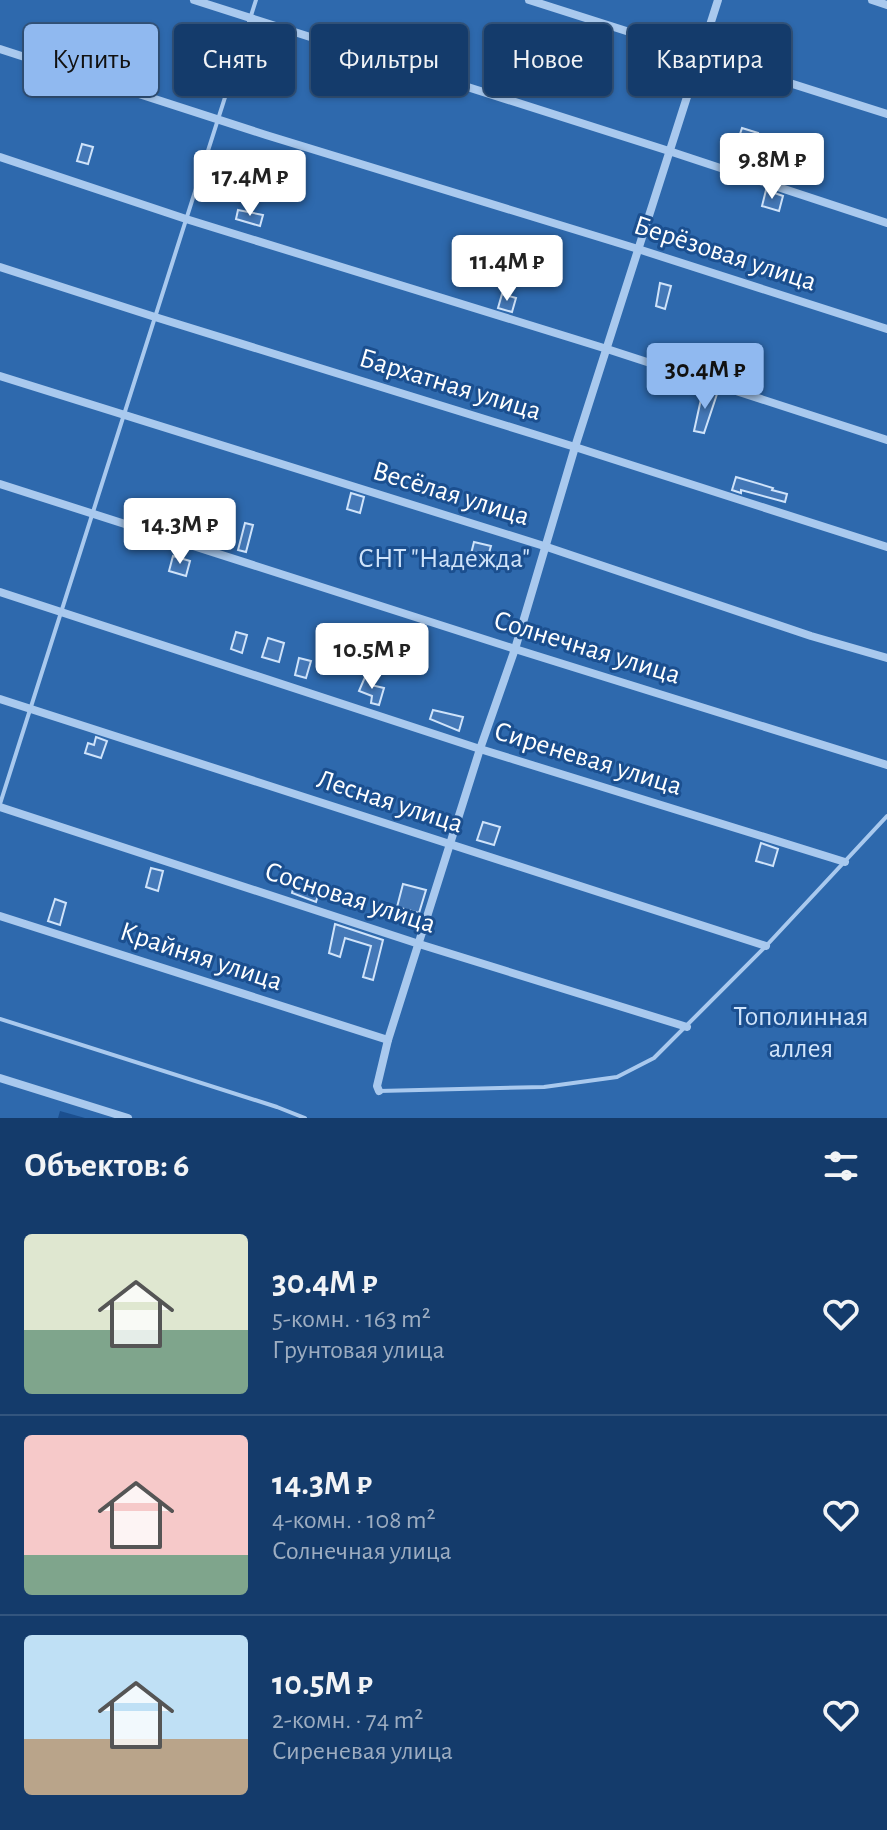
<!DOCTYPE html>
<html lang="ru">
<meta charset="utf-8">
<style>
:root{--surface:#143b6b;--page:#214673;--text:#f1f3f6;--muted:#9dadc1;--line:#33557e;--accent:#90b9f0}
body{margin:0;font-family:"Alegreya Sans",sans-serif;background:var(--page);color:var(--text);height:100vh;display:flex;flex-direction:column;font-size:30px;white-space:nowrap}
*{box-sizing:border-box;margin:0}
p{font-size:26px;color:var(--muted)}
.icon{flex:none;width:44px;height:44px;fill:none;stroke:currentColor;stroke-width:2;stroke-linecap:round;stroke-linejoin:round}
.map{position:relative;height:1118px;overflow:hidden}
.drawer{display:flex;flex-direction:column;background:var(--surface);flex:1}
.drawer>*{flex:none}
.guide{position:absolute;left:24px;top:24px;width:840px;height:72px;display:flex;gap:16px}
.price{position:absolute;translate:-50% -68px;padding:0 18px;border-radius:8px;background:#fff;color:#222;font-size:26px;line-height:52px;filter:drop-shadow(0 2px 4px #0008)}
.price::after{content:'';position:absolute;left:50%;top:48px;width:24px;height:18px;margin-left:-12px;background:inherit;clip-path:polygon(0 0,100% 0,50% 100%)}
.price.current{background:var(--accent);color:#111}
ul{padding:0;list-style:none}
li{display:flex;align-items:center;gap:24px;height:200px;padding:0 24px}
li+li{border-top:2px solid var(--line)}
li span{display:grid;place-items:center;flex:none;width:224px;height:160px;border-radius:8px;color:#555}
li>.icon{margin-inline-start:auto}
span .icon{width:96px;height:96px;fill:#fffc;stroke-width:1}
li b{font-size:34px}
h2{display:flex;justify-content:space-between;align-items:center;height:96px;padding:0 24px;font-size:34px}
.tag{padding:0 28px;border-radius:8px;background:var(--surface);box-shadow:0 2px 6px #0004,0 0 0 2px var(--line);font-size:28px;line-height:72px}
.tag.current{background:var(--accent);color:#111}
.map>svg:first-child{display:block}
.green{fill:#2e69ad}
.building{fill:#4478b7;stroke:#cfe3fa;stroke-width:2}
.lines{fill:none;stroke-linecap:round;stroke-linejoin:round}
.lane{stroke:#a9c9ee;stroke-width:4}
.street{stroke:#a9c9ee;stroke-width:8}
.labels{text-anchor:middle;dominant-baseline:central;stroke-width:6;stroke-linejoin:round;paint-order:stroke}
.street-label{font-size:28px;fill:#fff;stroke:#1b4f8f}
.park-label{font-size:28px;fill:#cfe3fa;stroke:#1b4f8f}
</style>
<div class="map">
<svg width="887" height="1118" viewBox="0 0 887 1118">
<rect width="100%" height="100%" fill="#1b4f8f"/>
<polygon class="green" points="0,0 887,0 887,1118 85,1118 60,1111 58,1118 0,1118"/>
<g class="building">
<polygon points="742,128 758,133 755,145 738,140"/>
<polygon points="82,144 93,147 88,164 77,161"/>
<polygon points="766,190 783,196 779,211 762,206"/>
<polygon points="238,210 263,215 260,226 236,219"/>
<polygon points="660,283 671,286 665,309 656,306"/>
<polygon points="502,294 516,298 512,312 498,308"/>
<polygon points="703,390 717,394 704,433 694,431"/>
<polygon points="736,477 773,488 772,490 787,494 785,502 741,490 741,493 732,490"/>
<polygon points="351,493 364,497 360,513 347,509"/>
<polygon points="245,523 253,525 246,552 238,550"/>
<polygon points="474,542 491,546 486,563 470,558"/>
<polygon points="173,556 190,561 186,576 169,571"/>
<polygon points="236,632 247,635 242,653 231,649"/>
<polygon points="268,638 284,643 279,662 262,657"/>
<polygon points="299,658 311,661 306,678 295,675"/>
<polygon points="365,677 373,680 371,685 384,688 379,705 371,703 372,696 359,691"/>
<polygon points="433,710 463,717 459,731 430,719"/>
<polygon points="96,737 107,741 101,758 85,753 88,743 94,745"/>
<polygon points="483,822 500,827 494,845 477,840"/>
<polygon points="761,843 778,849 773,866 756,861"/>
<polygon points="151,868 163,871 158,891 146,887"/>
<polygon points="403,884 426,890 419,913 397,907"/>
<polygon points="294,885 307,889 310,889 311,886 320,888 316,902 292,893"/>
<polygon points="55,899 66,903 60,925 48,921"/>
<polygon points="335,924 383,940 373,980 363,977 371,946 345,938 340,957 329,953"/>
</g>
<g class="lines">
<g class="lane">
<polyline points="0,804 256,0"/>
<polyline points="0,1019 277,1107 305,1118"/>
<polyline points="379,1091 544,1087 617,1077 654,1058 766,946 887,816"/>
</g>
<g class="street">
<polyline points="194,0 669,151 887,223"/>
<polyline points="529,0 887,114"/>
<polyline points="872,0 887,5"/>
<polyline points="0,49 266,135 638,249 887,329"/>
<polyline points="0,157 186,219 607,349 887,440"/>
<polyline points="0,267 155,317 575,447 887,547"/>
<polyline points="0,376 544,546 811,636 887,658"/>
<polyline points="0,484 515,649 887,765"/>
<polyline points="0,592 480,749 845,862"/>
<polyline points="0,699 766,946"/>
<polyline points="0,807 419,944 687,1027"/>
<polyline points="0,916 388,1040"/>
<polyline points="0,1078 128,1118"/>
<polyline points="379,1091 377,1086 388,1040 480,749 515,649 575,447 718,0"/>
</g>
</g>
<g class="labels">
<g class="street-label">
<text transform="translate(725 254) rotate(18)">Берёзовая улица</text>
<text transform="translate(450 385) rotate(17)">Бархатная улица</text>
<text transform="translate(451 494) rotate(17)">Весёлая улица</text>
<text transform="translate(587 648) rotate(17)">Солнечная улица</text>
<text transform="translate(588 759) rotate(17)">Сиреневая улица</text>
<text transform="translate(390 802) rotate(18)">Лесная улица</text>
<text transform="translate(350 898) rotate(18)">Сосновая улица</text>
<text transform="translate(201 957) rotate(18)">Крайняя улица</text>
</g>
<g class="park-label">
<text x="444" y="559">СНТ "Надежда"</text>
<text x="801" y="1017">Тополинная<tspan x="801" dy="32">аллея</tspan></text>
</g>
</g>
</svg>
<b class="price" style="left:772px;top:201px">9.8M ₽</b>
<b class="price" style="left:250px;top:218px">17.4M ₽</b>
<b class="price" style="left:507px;top:303px">11.4M ₽</b>
<b class="price current" style="left:705px;top:411px">30.4M ₽</b>
<b class="price" style="left:180px;top:566px">14.3M ₽</b>
<b class="price" style="left:372px;top:691px">10.5M ₽</b>
<div class="guide">
<a class="tag current">Купить</a>
<a class="tag">Снять</a>
<a class="tag">Фильтры</a>
<a class="tag">Новое</a>
<a class="tag">Квартира</a>
</div>
</div>
<section class="drawer">
<h2>Объектов: 6<svg class="icon" aria-label="filters" viewBox="0 0 24 24"><path d="M4 7h16M4 17h16"/><circle cx="9" cy="7" r="2"/><circle cx="15" cy="17" r="2"/></svg></h2>
<ul>
<li><span style="background:linear-gradient(#dfe7d0 60%,#7fa58c 0)"><svg class="icon" aria-label="home" viewBox="0 0 24 24"><path d="M3 11l9-7 9 7M6 9v11h12V9"/></svg></span><div><b>30.4M ₽</b><p>5-комн. · 163 m²</p><p>Грунтовая улица</p></div><svg class="icon" aria-label="heart" viewBox="0 0 24 24"><path d="M12 20l-8-8c-3-5 5-10 8-4 3-6 11-1 8 4z"/></svg></li>
<li><span style="background:linear-gradient(#f6c9c9 75%,#7fa58c 0)"><svg class="icon" aria-label="home" viewBox="0 0 24 24"><path d="M3 11l9-7 9 7M6 9v11h12V9"/></svg></span><div><b>14.3M ₽</b><p>4-комн. · 108 m²</p><p>Солнечная улица</p></div><svg class="icon" aria-label="heart" viewBox="0 0 24 24"><path d="M12 20l-8-8c-3-5 5-10 8-4 3-6 11-1 8 4z"/></svg></li>
<li><span style="background:linear-gradient(#bfe0f5 65%,#b9a48a 0)"><svg class="icon" aria-label="home" viewBox="0 0 24 24"><path d="M3 11l9-7 9 7M6 9v11h12V9"/></svg></span><div><b>10.5M ₽</b><p>2-комн. · 74 m²</p><p>Сиреневая улица</p></div><svg class="icon" aria-label="heart" viewBox="0 0 24 24"><path d="M12 20l-8-8c-3-5 5-10 8-4 3-6 11-1 8 4z"/></svg></li>
</ul>
</section>
